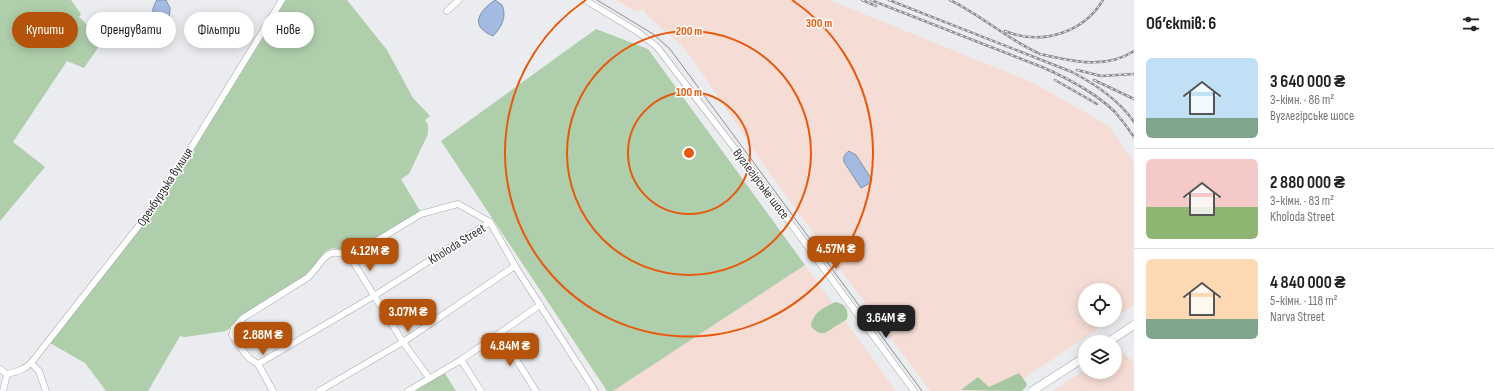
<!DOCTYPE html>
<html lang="uk">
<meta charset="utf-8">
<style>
:root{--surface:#fff;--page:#f6f6f6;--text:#202124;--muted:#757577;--line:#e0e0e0;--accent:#b45309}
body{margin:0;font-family:"Sofia Sans Condensed",sans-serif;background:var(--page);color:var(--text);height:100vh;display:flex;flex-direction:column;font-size:15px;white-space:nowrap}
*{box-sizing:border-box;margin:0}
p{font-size:13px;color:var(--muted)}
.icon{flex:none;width:22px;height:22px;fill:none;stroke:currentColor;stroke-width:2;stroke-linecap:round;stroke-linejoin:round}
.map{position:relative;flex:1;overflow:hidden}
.details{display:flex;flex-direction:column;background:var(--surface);width:360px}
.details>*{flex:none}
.top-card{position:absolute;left:12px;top:12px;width:380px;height:36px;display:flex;gap:8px}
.buttons{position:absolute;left:1078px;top:283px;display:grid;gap:8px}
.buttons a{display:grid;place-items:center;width:44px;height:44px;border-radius:50%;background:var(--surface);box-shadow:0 2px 10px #0003;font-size:20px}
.price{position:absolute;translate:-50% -34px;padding:0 9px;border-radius:8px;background:var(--accent);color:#fff;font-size:13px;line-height:26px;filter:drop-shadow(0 1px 2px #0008)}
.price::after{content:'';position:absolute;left:50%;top:24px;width:12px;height:9px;margin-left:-6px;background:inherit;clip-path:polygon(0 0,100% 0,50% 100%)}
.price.current{background:#222;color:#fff}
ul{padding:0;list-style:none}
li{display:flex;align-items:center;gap:12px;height:100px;padding:0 12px}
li+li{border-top:1px solid var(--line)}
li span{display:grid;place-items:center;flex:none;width:112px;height:80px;border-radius:6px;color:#555}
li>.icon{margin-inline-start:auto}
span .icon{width:48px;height:48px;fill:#fffc;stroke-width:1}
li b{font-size:17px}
h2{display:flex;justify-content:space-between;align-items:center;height:48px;padding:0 12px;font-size:17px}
.tag{padding:0 14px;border-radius:18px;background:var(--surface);box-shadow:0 2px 10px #0003;font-size:14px;line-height:36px}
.tag.current{background:var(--accent);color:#fff}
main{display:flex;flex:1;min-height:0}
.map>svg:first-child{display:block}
.industrial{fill:#f5dcd4}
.green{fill:#afceab}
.forest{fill:#a7c7a2}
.water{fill:#a3bbe2;stroke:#8091ad}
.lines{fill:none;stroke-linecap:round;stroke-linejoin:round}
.minor-casing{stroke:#a7a8ab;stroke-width:7}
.major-casing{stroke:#a7a8ab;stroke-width:9}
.minor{stroke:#fff;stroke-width:6}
.major{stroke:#fff;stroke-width:8}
.tram{stroke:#8e8e90;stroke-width:1}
.rail-casing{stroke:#8e8e90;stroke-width:2.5}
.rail{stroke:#fff;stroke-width:1;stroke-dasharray:3;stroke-linecap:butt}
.ring{fill:none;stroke:#e8590c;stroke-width:2}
.labels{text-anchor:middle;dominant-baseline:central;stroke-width:3;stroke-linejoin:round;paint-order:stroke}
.street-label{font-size:13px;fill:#2f2f30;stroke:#fff}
.centre{fill:#e8590c;stroke:#fff;stroke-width:2}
.ring-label{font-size:12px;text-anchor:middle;font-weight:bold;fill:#e8590c;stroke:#fff;stroke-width:3;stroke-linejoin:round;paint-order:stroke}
</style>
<main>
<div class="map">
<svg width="1134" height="391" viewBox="0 0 1134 391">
<rect width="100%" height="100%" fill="#ebecef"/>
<g class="industrial">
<polygon points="616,0 829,0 1034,83 1109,126 1134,162 1134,305 1115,318 1115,290 1085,290 1085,320 1111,320 1005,391 930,391 770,174 691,57 678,42 648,17 644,10 634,11"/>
<polygon points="805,265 896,391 613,391"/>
<polygon points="1119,349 1134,363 1134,391 1052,391 1085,370 1085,372 1115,372 1115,351"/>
</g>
<g class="green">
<polygon points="0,0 71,0 81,14 79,17 102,39 102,42 84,68 67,61 13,142 45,167 0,221"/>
<polygon points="285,0 347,0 387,50 413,98 430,116 425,120 428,125 428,134 409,174 401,179 420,211 352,253 333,248 326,251 322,255 314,268 301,279 226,331 185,337 180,336 148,391 106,391 85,363 50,343 162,201"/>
<polygon points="596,29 648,49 805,265 613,391 607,391 441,141"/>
<polygon points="444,372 456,391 413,391"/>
</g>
<g class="forest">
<path d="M835,302C845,303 849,310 847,319L825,333C819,334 815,331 811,326C813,312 824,308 835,302Z"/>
<polygon points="1019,373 1027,384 1026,387 1022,391 961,390 978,377 989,387"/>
</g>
<g class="water">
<path d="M157,0H166L170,8L169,21L163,27L155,23C151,14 152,8 157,0Z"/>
<path d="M495,0L502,5C507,16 502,27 493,36C488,34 485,32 482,29C472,19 486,6 495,0Z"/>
<path d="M849,151L856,155L872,180L870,183L861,188L844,162C843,156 845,154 849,151Z"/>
</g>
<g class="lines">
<defs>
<g id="minor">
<polyline points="585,0 638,32 657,47 755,175 914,391"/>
<polyline points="447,11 459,0"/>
<polyline points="490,222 515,266 595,391"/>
<polyline points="350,257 403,342 429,378"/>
<polyline points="500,334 536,391"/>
<polyline points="461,360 481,391"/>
<polyline points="31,363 39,371 46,391"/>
<polyline points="258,364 374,296 490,222"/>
<path d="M0,369L7,374C16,372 24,370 31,363L159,200L282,0"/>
<polyline points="3,391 7,374"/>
<path d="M273,391L258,364L250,359L244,352L232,335L234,328L243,318L307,278C324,264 323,244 350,257L421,214L458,204L490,222"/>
<polyline points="319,391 403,342 515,266"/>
<polyline points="408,391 461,360 540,305"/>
</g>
<g id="major">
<polyline points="1108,342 1134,325"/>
<polyline points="1032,391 1085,357"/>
</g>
</defs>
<use href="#minor" class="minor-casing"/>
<use href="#major" class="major-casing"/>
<use href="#minor" class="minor"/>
<use href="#major" class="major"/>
<polyline class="tram" points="597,0 653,34 670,49 922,391"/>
<defs>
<g id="rail">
<polyline points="862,0 876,6"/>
<path d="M871,0L1042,67C1067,78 1095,92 1115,112C1122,120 1128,128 1134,137"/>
<path d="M889,0L1072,72C1095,84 1119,100 1134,122"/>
<path d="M950,0C981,15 1007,39 1038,53"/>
<path d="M1005,31C1041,46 1083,33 1103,0"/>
<path d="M1040,54C1071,61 1105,70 1134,51"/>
<polyline points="1077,70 1101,76 1134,74"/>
<polyline points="1055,80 1097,104"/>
<polyline points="1094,80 1134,99"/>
</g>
</defs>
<use href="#rail" class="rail-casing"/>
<use href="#rail" class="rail"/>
</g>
<g class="ring">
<circle cx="689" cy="153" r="61"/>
<circle cx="689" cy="153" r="122"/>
<path d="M792 0A184 184 0 1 1 586 0"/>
</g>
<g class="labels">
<g class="street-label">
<text transform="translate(761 184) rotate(53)">Вуглегірське шосе</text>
<text transform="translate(165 187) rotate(-57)">Оренбурзька вулиця</text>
<text transform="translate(457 244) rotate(-32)">Kholoda Street</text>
</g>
</g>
<circle cx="689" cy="153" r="6" class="centre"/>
<g class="ring-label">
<text x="819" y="27">300 m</text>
<text x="689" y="35">200 m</text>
<text x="689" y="96">100 m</text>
</g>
</svg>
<div class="buttons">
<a><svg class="icon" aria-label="locate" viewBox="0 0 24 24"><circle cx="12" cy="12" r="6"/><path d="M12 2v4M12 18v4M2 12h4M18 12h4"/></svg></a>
<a><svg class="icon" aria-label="layers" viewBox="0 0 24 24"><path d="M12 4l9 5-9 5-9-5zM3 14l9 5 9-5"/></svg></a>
</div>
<b class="price" style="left:836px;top:270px">4.57M ₴</b>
<b class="price" style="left:370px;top:272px">4.12M ₴</b>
<b class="price" style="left:408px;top:333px">3.07M ₴</b>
<b class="price current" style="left:886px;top:339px">3.64M ₴</b>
<b class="price" style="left:263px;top:356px">2.88M ₴</b>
<b class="price" style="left:510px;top:367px">4.84M ₴</b>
<div class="top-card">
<a class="tag current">Купити</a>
<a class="tag">Орендувати</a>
<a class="tag">Фільтри</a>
<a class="tag">Нове</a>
</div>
</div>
<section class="details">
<h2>Об’єктів: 6<svg class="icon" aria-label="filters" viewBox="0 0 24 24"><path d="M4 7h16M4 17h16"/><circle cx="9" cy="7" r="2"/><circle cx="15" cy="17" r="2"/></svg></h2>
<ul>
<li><span style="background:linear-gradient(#bfe0f5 75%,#7fa58c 0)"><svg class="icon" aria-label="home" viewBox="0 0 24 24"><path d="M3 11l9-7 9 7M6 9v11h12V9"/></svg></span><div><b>3 640 000 ₴</b><p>3-кімн. · 86 m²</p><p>Вуглегірське шосе</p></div></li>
<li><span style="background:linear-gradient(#f6c9c9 60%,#8fb573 0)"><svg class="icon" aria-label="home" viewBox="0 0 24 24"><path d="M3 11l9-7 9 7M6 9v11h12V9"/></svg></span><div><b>2 880 000 ₴</b><p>3-кімн. · 83 m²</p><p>Kholoda Street</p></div></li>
<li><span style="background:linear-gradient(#ffd9b3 75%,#7fa58c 0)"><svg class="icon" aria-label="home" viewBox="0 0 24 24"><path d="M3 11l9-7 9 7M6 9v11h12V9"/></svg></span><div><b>4 840 000 ₴</b><p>5-кімн. · 118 m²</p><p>Narva Street</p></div></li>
</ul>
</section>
</main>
